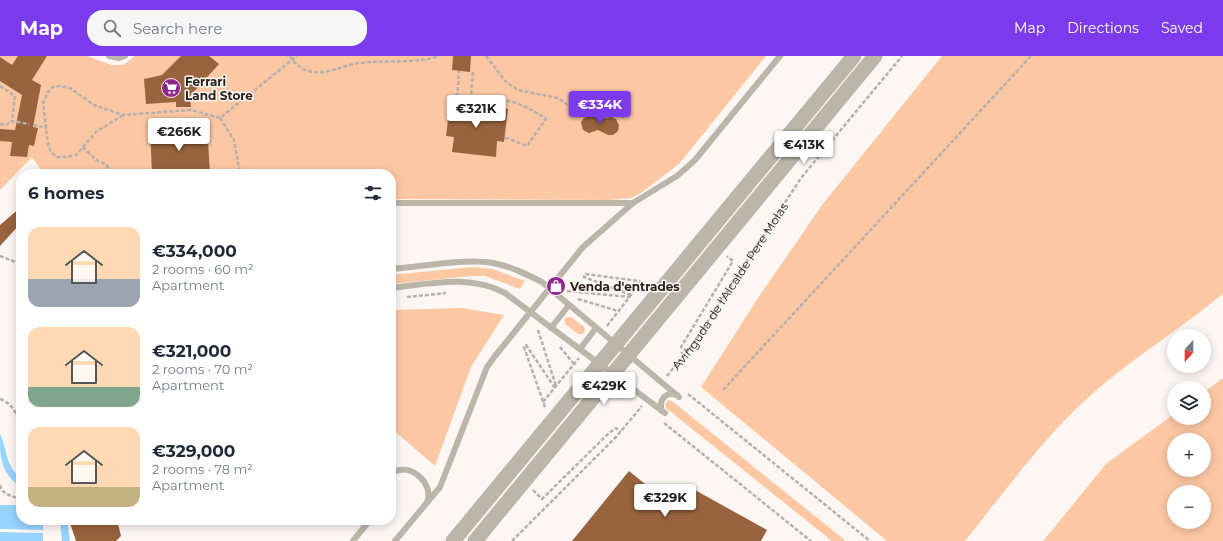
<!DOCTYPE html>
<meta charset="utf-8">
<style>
:root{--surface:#fff;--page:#f6f6f7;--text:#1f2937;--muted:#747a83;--accent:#7c3aed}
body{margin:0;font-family:Montserrat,sans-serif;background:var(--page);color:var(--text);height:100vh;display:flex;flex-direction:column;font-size:15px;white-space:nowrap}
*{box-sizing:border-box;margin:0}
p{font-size:13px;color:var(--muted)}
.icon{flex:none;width:22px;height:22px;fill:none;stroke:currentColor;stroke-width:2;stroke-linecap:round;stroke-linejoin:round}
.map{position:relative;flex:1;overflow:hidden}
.side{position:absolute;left:16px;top:113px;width:380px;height:356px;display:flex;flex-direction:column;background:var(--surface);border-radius:16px;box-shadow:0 2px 10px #0003}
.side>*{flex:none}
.needle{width:26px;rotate:201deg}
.buttons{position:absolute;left:1167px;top:273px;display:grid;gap:8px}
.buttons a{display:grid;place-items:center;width:44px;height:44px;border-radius:50%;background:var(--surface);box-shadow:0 2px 10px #0003;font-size:20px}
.price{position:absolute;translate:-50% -34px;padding:0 9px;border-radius:4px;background:#fff;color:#222;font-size:13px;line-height:26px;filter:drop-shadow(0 1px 2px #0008)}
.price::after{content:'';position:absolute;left:50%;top:24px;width:12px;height:9px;margin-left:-6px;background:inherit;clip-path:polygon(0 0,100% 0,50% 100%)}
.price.selected{background:var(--accent);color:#fff}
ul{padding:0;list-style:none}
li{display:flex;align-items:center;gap:12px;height:100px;padding:0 12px}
li span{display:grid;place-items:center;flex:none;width:112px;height:80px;border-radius:12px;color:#555}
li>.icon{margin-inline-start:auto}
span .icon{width:48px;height:48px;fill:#fffc;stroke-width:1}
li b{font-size:17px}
h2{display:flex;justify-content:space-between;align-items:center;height:48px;padding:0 12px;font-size:17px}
header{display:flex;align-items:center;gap:24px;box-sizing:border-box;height:56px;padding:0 20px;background:var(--accent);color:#fff}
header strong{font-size:19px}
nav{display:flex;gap:22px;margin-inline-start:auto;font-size:14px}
.search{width:280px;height:36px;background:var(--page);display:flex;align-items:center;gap:10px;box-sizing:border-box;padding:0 14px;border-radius:16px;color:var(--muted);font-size:15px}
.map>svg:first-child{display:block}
.green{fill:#fcc8a4;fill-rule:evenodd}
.water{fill:#97d4ff}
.building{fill:#98633d}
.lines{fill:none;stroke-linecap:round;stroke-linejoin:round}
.path{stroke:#b7b0ac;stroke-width:2.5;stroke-dasharray:4 2;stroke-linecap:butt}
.service{stroke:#bcb5aa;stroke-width:6}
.tertiary{stroke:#bcb5aa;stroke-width:15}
.labels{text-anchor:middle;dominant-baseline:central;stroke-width:3;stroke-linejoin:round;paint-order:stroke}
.poi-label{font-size:12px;font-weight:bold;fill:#291f19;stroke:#fdf7f4;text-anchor:start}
.street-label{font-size:12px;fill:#291f19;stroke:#fdf7f4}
</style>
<header>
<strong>Map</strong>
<div class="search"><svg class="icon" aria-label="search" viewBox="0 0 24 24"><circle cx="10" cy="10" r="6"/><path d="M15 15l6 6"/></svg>Search here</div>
<nav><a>Map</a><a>Directions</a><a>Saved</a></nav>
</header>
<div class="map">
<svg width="1223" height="485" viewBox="0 0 1223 485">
<rect width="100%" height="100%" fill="#fdf7f4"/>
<g class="green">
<polygon points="0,0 87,0 112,9 123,9 135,0 766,0 679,108 641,137 631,142 611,144 391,143 391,118 44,118 32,101 0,134"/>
<path d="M942,0H1223V238C1183,271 1139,298 1099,332C1047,376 1008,432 965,485H887L701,331L758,242L822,149Z"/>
<polygon points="472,211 493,213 525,225 520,233 485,220 472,220 391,228 391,219"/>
<polygon points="463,252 504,259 471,311 435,410 391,372 391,254"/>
<polygon points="571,261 584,271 585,275 583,278 578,278 565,268 565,262"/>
<path d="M1223,322V485H1043L1107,407L1174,358V362H1204V336ZM1174,384H1204V414H1174ZM1174,436H1204V466H1174Z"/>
<polygon points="668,344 672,345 846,485 832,485 666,352 665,349"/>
</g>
<g class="water">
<path d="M0,378C7,392 6,413 21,421V432C0,415 0,403 0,378Z"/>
<polygon points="0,449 21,449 21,464 43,464 43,474 0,473"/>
<polygon points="60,464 67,464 70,485 62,485"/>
<polygon points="0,476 43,477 43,485 0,485"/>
</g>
<g class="building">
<polygon points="18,0 47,0 32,24 41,29 33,71 38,72 34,90 29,89 27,101 10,100 12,86 0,85 0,73 15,74 22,39 0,25 0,1 12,9"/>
<polygon points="181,0 209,0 219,8 190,40 191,51 176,51 176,46 146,48 144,23 162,19"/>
<polygon points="453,0 471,0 470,16 452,14"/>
<polygon points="450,47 508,53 504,86 497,85 496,101 452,96 454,81 446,80"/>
<polygon points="591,59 599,63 611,61 616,63 619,69 618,75 613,79 608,79 598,74 589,77 583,74 581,66 584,62"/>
<polygon points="189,72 208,85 210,118 152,118 150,73"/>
<polygon points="21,151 21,167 0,190 0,169"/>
<polygon points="629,415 671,449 680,433 692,440 695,434 767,474 761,485 572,485"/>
<polygon points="69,464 117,464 121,480 116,485 76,485"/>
</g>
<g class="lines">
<g class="path">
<path d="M290,0C293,6 302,14 309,15C327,20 342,9 360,7C383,4 417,8 439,0"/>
<polyline points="486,0 506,26 518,34 558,42 573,53 595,54 624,61"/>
<path d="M473,16L471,40C503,43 519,44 546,63L527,90L504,81"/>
<polyline points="0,30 15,40 12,65"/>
<polyline points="457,47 459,15"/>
<polyline points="123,59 96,76 76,99 66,101 57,101 51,96 48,88 43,47 48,36 53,31 60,30 70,32 94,49 123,59 191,54 220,62 297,0"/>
<polyline points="220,62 234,84 240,118"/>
<polyline points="0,68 6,69 12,65 29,68"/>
<polyline points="33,69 47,72"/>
<polyline points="83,91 96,104 106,108 109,114 104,118"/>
<polyline points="84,118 101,118"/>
<polyline points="0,200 21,208"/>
<polyline points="567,235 630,241"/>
<polyline points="631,239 584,221 585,218 639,225 646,230"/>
<polyline points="407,241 446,237"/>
<polyline points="578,243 618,255"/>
<polyline points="607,270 641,226"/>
<polyline points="538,274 556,330"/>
<polyline points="560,291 574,308"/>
<polyline points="687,295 681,291 733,205 727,200"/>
<path id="s1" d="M667,320L693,288L801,122L902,0"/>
<polyline points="723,334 1031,0"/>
<polyline points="688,338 870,485"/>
<path d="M0,343C25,352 19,383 20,404"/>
<polyline points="543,346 579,302"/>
<polyline points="545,351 524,291 526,289 555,332"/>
<polyline points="664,367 811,485"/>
<path d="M0,429C2,439 12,440 21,443"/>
<polyline points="533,434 542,443 609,377 616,372 621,376"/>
<polyline points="512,485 616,381 642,350"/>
</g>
<g class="service">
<polyline points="109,0 119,2 125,0"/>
<polyline points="391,147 633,147"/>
<path d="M391,213C421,211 464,202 493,207C510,210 526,218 542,226L679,341"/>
<path d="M391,232C430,228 469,218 505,237L665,357"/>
<polyline points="551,272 569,249"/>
<polyline points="580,293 596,272"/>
<path d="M662,355C658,344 666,335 677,339"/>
<path d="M391,418C408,404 435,427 427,446"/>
<polyline points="353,485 370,464"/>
<polyline points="395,485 440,431 487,311 495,300 583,191 633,147 677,120 695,104 780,0"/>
</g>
<g class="tertiary">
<polyline points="453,485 854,0"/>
<polyline points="475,485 875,0"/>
</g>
</g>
<defs>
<symbol id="supermarket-disc" viewBox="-11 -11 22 22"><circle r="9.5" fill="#8f288d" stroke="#fdf7f4"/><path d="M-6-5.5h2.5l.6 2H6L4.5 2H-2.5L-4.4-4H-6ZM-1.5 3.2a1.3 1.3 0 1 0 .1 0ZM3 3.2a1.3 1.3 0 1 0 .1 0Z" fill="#fff"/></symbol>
<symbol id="shop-disc" viewBox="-11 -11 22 22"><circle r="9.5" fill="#8f288d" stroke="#fdf7f4"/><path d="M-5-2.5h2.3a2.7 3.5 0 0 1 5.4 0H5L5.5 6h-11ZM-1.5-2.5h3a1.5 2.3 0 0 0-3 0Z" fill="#fff"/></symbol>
</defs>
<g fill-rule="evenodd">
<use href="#supermarket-disc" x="160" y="21" width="22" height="22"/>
<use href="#shop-disc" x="545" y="219" width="22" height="22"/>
</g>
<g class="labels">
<g class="poi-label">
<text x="185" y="25">Ferrari<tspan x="185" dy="14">Land Store</tspan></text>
<text x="570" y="230">Venda d'entrades</text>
</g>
<g class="street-label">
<text stroke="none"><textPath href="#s1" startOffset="110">Avinguda de l'Alcalde Pere Molas</textPath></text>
</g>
</g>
</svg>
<div class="buttons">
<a><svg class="needle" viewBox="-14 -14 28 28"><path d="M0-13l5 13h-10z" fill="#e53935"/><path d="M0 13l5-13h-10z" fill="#747a83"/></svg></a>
<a><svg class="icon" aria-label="layers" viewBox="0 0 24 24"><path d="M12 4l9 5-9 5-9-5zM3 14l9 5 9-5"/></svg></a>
<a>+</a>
<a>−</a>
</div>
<b class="price selected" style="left:600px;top:69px">€334K</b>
<b class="price" style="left:476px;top:73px">€321K</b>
<b class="price" style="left:179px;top:96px">€266K</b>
<b class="price" style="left:804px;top:109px">€413K</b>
<b class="price" style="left:604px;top:350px">€429K</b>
<b class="price" style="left:665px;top:462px">€329K</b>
<section class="side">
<h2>6 homes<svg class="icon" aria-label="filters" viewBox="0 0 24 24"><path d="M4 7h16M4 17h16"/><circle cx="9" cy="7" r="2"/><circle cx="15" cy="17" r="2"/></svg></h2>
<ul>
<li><span style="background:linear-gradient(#ffd9b3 65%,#9aa5b1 0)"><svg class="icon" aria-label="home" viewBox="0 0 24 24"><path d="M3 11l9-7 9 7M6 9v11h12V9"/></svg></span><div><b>€334,000</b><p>2 rooms · 60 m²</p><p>Apartment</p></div></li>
<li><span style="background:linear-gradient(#ffd9b3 75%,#7fa58c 0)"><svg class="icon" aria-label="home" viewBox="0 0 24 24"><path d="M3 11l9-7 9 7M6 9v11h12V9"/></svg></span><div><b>€321,000</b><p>2 rooms · 70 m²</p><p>Apartment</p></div></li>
<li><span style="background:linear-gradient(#ffd9b3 75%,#c2b280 0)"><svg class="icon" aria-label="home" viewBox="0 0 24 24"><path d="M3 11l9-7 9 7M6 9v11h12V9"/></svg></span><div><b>€329,000</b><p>2 rooms · 78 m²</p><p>Apartment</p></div></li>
</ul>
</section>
</div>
